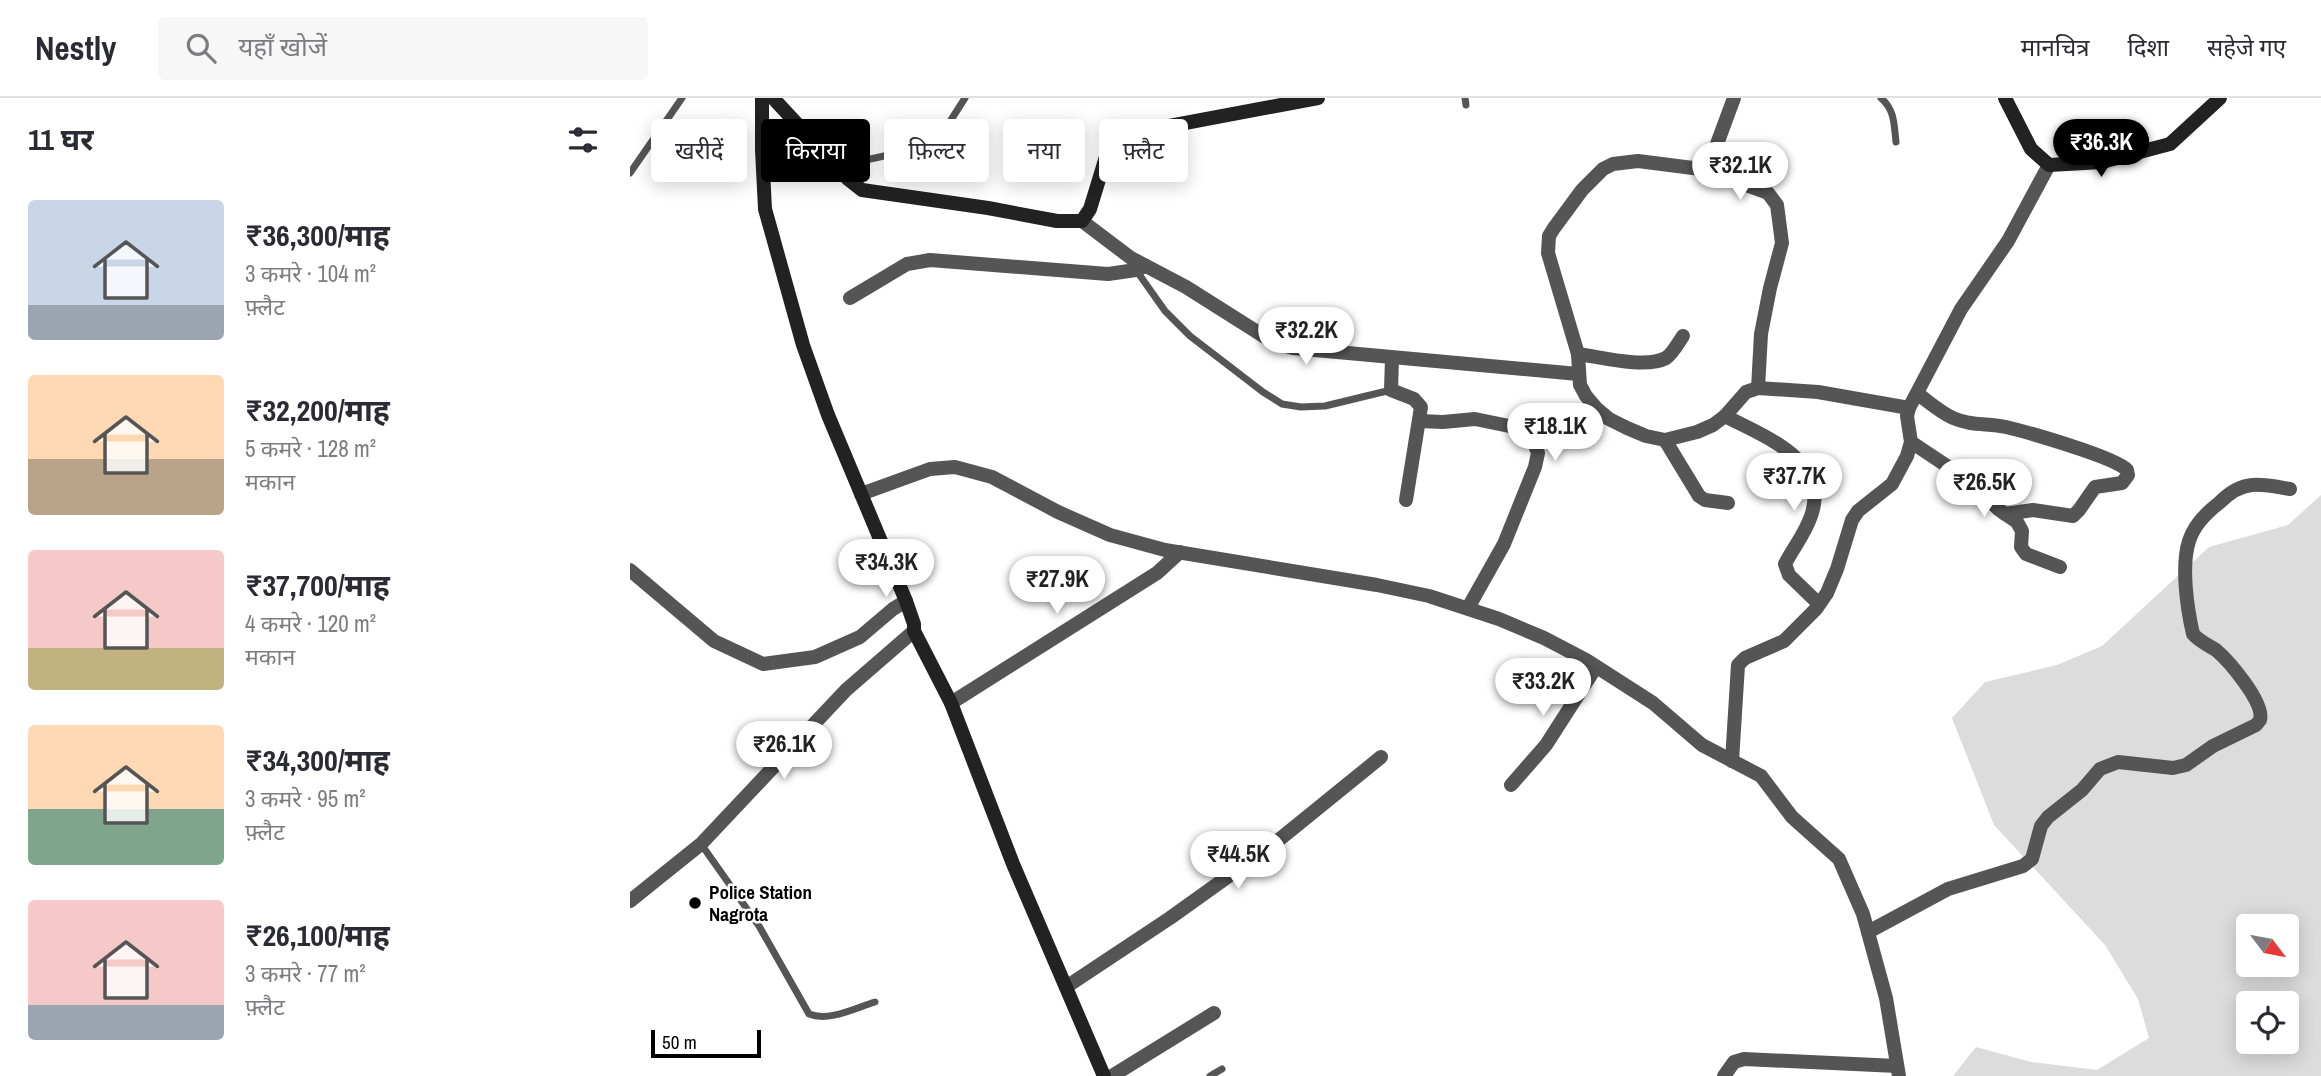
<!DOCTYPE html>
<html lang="hi">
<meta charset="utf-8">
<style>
:root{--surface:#fff;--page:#f7f7f7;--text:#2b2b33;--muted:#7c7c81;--line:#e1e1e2;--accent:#000}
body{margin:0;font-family:"Archivo Narrow","Noto Sans Devanagari",sans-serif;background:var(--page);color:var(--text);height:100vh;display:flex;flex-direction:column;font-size:26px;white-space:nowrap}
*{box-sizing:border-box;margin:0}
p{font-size:23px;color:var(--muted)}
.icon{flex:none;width:38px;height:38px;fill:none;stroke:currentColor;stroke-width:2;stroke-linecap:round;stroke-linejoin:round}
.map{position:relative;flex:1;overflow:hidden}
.side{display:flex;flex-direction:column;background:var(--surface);width:630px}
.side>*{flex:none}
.hud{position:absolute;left:21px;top:21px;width:665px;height:63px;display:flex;gap:14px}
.needle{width:46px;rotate:122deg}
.buttons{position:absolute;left:1606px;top:816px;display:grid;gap:14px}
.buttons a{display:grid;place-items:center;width:63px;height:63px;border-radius:7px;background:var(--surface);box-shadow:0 4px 18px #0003;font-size:35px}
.scale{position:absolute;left:21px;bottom:18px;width:110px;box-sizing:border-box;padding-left:7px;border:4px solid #000;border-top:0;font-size:19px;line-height:24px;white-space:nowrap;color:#000;-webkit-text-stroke:5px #fff;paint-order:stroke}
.price{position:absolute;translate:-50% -60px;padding:0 16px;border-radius:24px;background:#fff;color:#222;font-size:23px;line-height:46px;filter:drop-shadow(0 2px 4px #0008)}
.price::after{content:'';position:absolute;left:50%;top:42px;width:21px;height:16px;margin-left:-10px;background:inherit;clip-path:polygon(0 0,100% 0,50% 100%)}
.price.current{background:var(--accent);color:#fff}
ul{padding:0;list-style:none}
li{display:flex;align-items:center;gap:21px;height:175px;padding:0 28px}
li span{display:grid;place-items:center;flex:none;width:196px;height:140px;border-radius:7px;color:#555}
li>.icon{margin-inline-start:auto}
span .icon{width:84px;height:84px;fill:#fffc;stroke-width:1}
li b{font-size:30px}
h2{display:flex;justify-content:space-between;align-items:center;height:84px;padding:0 28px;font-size:30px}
.pill{padding:0 24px;border-radius:7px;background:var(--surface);box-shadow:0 4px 18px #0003;font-size:24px;line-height:63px}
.pill.current{background:var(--accent);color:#fff}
header{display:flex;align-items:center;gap:42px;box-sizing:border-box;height:98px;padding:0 35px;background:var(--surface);border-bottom:2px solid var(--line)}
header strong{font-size:33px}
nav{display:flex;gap:38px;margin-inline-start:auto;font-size:24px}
.search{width:490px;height:63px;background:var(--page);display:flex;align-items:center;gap:18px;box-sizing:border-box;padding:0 24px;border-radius:7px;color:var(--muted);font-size:26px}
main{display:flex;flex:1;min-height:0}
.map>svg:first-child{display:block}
.green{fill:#dcdcdc;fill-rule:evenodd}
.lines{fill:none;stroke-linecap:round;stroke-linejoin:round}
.service{stroke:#555;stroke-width:7}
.minor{stroke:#555;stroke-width:14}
.tertiary{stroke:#555;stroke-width:14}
.secondary{stroke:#222;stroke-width:14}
.poi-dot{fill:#000;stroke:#fff;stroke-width:2.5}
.labels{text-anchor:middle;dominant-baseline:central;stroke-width:5;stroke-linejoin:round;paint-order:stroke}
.poi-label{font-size:19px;font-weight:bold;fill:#000;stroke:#fff;text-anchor:start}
</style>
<header>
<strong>Nestly</strong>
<div class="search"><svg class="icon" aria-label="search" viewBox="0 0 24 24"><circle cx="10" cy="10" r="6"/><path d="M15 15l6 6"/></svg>यहाँ खोजें</div>
<nav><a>मानचित्र</a><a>दिशा</a><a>सहेजे गए</a></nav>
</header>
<main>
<section class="side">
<h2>11 घर<svg class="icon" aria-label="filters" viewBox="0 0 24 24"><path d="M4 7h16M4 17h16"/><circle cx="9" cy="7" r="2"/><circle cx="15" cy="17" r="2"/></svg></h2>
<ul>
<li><span style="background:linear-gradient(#c9d6e8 75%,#9aa5b1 0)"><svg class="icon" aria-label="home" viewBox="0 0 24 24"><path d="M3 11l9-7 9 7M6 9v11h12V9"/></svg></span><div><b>₹36,300/माह</b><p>3 कमरे · 104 m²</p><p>फ़्लैट</p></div></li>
<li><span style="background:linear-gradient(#ffd9b3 60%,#b9a48a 0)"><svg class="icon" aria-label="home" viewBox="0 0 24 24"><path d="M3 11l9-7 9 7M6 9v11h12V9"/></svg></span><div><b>₹32,200/माह</b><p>5 कमरे · 128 m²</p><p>मकान</p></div></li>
<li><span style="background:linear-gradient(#f6c9c9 70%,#c2b280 0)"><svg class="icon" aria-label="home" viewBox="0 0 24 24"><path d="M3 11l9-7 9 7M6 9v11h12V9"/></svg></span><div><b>₹37,700/माह</b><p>4 कमरे · 120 m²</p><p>मकान</p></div></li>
<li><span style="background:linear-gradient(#ffd9b3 60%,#7fa58c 0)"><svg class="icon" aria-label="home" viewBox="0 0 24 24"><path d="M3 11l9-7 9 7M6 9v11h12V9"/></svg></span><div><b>₹34,300/माह</b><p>3 कमरे · 95 m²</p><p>फ़्लैट</p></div></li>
<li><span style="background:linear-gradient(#f6c9c9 75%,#9aa5b1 0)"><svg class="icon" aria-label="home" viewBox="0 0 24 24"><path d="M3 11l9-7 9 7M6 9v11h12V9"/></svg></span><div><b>₹26,100/माह</b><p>3 कमरे · 77 m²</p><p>फ़्लैट</p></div></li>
</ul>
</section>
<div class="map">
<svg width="1691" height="978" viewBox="0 0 1691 978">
<rect width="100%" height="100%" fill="#fff"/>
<path class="green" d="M1691,397V978H1323L1346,949L1401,964L1467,972L1519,940L1508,901L1475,847L1364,727L1322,620L1355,584L1427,567L1472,548L1579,449L1658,427ZM1619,828H1657V866H1619ZM1619,905H1657V943H1619Z"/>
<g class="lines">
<g class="service">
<polyline points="835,0 836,7"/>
<path d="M1251,0C1265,12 1264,27 1266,44"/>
<polyline points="208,68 291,50 310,39 335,0"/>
<polyline points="0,75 52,0"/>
<polyline points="506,172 535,213 560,238 633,294 652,306 671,309 695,308 761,292"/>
<path d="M71,746L129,828L179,916C199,924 225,910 245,904"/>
<polyline points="580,978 592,971"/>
</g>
<g class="minor">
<polyline points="1077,73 1104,0"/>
<polyline points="452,123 501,160 556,189 643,244 663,250 948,276"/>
<polyline points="220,200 277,166 300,162 478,176 506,172 516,168"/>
<path d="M948,256C970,259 1016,271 1036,260C1043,255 1048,245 1053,238"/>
<polyline points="762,260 761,292 784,301 791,309 776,402"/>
<polyline points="1128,290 1131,236 1140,190 1152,145 1147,107 1138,95 1077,73 1063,70 1008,63 983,66 973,71 952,92 924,130 919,138 918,155 948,256 950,287 956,298 967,311 979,321 997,330 1016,338 1035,342 1067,334 1083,327 1095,318 1116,294 1128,290 1188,294 1279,310"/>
<path d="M1288,296C1299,304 1310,314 1323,320C1341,328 1358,325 1376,329C1397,334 1485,359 1497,372L1498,377L1492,385L1465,389L1449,412L1443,418L1403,412L1375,416"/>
<path d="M1095,318C1133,338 1201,362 1181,418C1175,436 1163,450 1155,466L1159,477L1189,506"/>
<polyline points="790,323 813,324 845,321 889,330 901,337 908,355 905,369 874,446 838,510"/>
<polyline points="1035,342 1069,398 1075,402 1098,405"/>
<polyline points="1281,344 1344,386 1368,411 1387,424 1392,433 1391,449 1396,456 1430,469"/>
<polyline points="231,396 300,371 325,369 362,379 428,414 480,437 535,452 747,487 799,498 869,521 914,540 956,562 1023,605 1072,647 1131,678 1162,719 1209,761 1233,816 1256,900 1269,978"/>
<polyline points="0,472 84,543 133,566 185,559 230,539 263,511 276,503"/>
<polyline points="321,605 527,475 550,454"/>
<polyline points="1102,663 1108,567 1115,560 1154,543 1186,511 1197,495 1207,471 1222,422 1228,413 1262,386 1277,358 1281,344 1277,318 1279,310 1331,211 1378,143 1419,67"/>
<polyline points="881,687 916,647 966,569"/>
<path d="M1238,834L1318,791L1393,768L1402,761L1411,728L1418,719L1452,692L1470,671L1488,664L1543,670L1556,667L1583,648L1626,627L1630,622C1635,605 1599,563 1586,552C1578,547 1569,543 1563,536C1557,510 1551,468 1559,443C1564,427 1576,415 1589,405C1598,396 1609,388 1622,387C1634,386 1648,389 1660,391"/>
<polyline points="436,889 540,820 645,745 751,659"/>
<polyline points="482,978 584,915"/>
<polyline points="1094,978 1104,964 1114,961 1267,968"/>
</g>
<polyline class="tertiary" points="0,803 71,746 216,592 284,533"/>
<g class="secondary">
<polyline points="132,0 132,52 135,111 173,247 198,317 276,503 284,526 284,533 321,605 383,766 474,978"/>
<polyline points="143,0 218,81 232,92 358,110 427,123 452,123 460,111 479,49 502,35 688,0"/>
<polyline points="1375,0 1401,51 1419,67 1472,64 1540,46 1590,0"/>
</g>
</g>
<circle class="poi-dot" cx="65" cy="805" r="7"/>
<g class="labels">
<g class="poi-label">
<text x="79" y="794">Police Station<tspan x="79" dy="22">Nagrota</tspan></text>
</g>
</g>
</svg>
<div class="buttons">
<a><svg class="needle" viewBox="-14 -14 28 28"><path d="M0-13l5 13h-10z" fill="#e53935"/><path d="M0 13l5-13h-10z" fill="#7c7c81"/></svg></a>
<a><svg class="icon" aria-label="locate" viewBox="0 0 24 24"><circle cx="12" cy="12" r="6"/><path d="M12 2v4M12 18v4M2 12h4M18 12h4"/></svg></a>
</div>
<div class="scale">50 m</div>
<b class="price current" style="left:1471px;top:81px">₹36.3K</b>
<b class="price" style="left:1110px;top:104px">₹32.1K</b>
<b class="price" style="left:676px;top:269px">₹32.2K</b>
<b class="price" style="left:925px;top:365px">₹18.1K</b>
<b class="price" style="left:1164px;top:415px">₹37.7K</b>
<b class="price" style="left:1354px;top:421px">₹26.5K</b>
<b class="price" style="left:256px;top:501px">₹34.3K</b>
<b class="price" style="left:427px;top:518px">₹27.9K</b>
<b class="price" style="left:913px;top:620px">₹33.2K</b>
<b class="price" style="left:154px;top:683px">₹26.1K</b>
<b class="price" style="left:608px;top:793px">₹44.5K</b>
<div class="hud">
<a class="pill">खरीदें</a>
<a class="pill current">किराया</a>
<a class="pill">फ़िल्टर</a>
<a class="pill">नया</a>
<a class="pill">फ़्लैट</a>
</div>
</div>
</main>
